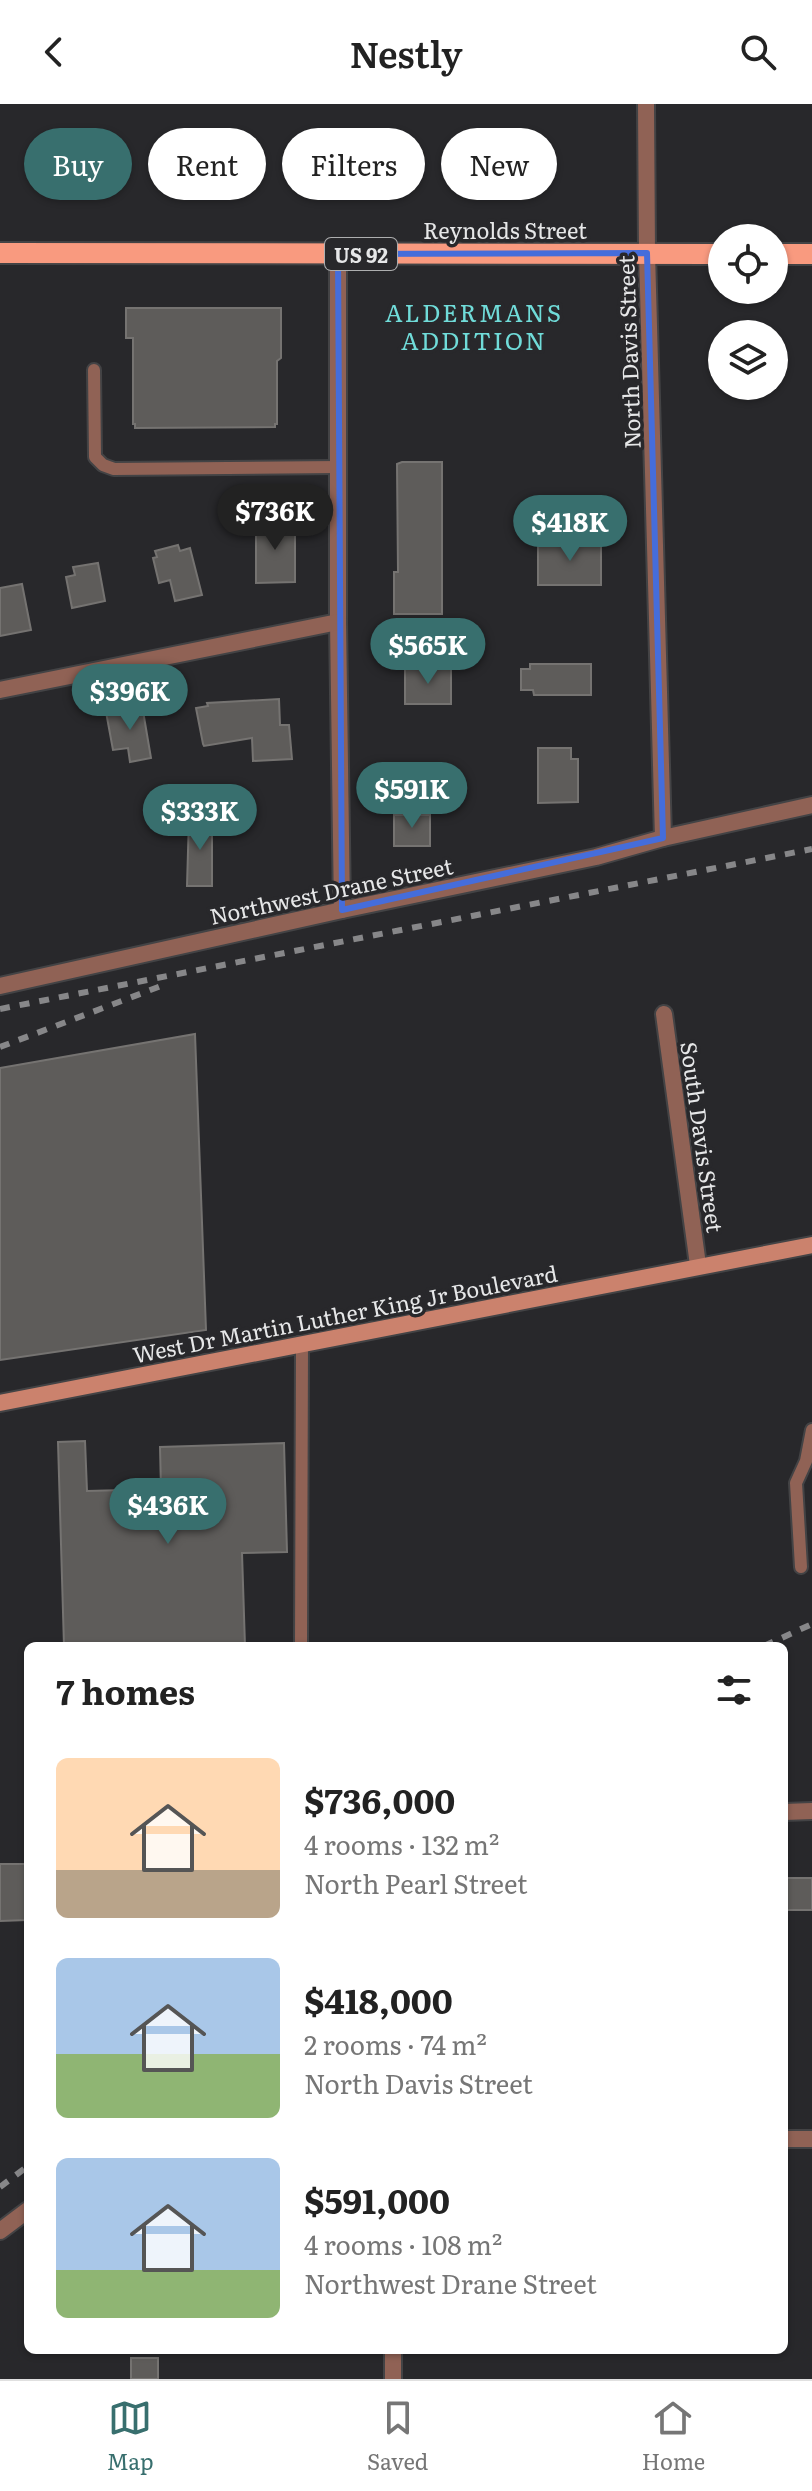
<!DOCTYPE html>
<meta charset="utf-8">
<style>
:root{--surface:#fff;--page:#f6f6f6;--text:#222;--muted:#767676;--line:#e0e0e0;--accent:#386f6e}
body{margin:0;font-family:Literata,serif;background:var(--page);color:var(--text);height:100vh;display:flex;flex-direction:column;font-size:30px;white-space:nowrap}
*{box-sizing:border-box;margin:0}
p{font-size:26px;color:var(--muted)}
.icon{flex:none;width:44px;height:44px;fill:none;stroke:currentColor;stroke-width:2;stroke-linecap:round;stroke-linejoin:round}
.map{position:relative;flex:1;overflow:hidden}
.drawer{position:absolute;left:24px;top:1538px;width:764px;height:712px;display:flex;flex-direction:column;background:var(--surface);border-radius:12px;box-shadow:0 2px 6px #0004}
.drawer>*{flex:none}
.hud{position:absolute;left:24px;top:24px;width:764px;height:72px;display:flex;gap:16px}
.controls{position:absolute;left:708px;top:120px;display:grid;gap:16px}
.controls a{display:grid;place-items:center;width:80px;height:80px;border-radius:50%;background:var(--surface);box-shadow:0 2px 6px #0004;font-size:40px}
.price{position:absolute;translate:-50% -68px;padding:0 18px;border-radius:28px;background:var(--accent);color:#fff;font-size:26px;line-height:52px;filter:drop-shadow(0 2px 4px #0008)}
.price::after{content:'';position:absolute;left:50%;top:48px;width:24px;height:18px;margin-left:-12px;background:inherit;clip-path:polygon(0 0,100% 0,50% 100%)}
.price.selected{background:#222;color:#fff}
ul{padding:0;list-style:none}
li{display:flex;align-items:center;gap:24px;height:200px;padding:0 32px}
li span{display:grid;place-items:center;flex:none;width:224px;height:160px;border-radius:12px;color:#555}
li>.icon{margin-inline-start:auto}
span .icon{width:96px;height:96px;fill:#fffc;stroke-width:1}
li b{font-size:34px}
h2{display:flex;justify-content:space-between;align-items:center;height:96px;padding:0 32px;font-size:34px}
.tag{padding:0 28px;border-radius:36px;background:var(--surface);box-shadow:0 2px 6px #0004;font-size:28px;line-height:72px}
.tag.selected{background:var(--accent);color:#fff}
header{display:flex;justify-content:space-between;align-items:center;height:104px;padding:0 32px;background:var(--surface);font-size:36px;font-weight:600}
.tabs{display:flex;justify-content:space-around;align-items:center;height:112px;border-top:2px solid var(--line);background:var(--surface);font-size:22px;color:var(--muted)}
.tabs a{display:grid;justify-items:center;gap:4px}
.tabs .selected{color:var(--accent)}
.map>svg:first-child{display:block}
.building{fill:#5e5c5a;stroke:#757371;stroke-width:2}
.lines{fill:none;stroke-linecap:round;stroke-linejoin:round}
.lane-casing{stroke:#434345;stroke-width:16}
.street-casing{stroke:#434345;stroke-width:20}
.secondary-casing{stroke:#434345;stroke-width:20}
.primary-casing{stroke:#434345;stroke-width:24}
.lane{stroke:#906255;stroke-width:12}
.street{stroke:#906255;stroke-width:16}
.secondary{stroke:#cb826d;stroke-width:16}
.primary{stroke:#f99a7f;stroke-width:20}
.rail{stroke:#878789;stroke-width:6;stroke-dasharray:10 10;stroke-linecap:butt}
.marked{fill:none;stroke:#456ddb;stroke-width:6;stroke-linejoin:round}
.labels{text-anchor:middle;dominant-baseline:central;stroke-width:7;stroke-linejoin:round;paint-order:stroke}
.shield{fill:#28282b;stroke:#adaeaf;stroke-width:2}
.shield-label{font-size:20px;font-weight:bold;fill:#e6e7e8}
.street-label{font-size:22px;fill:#e6e7e8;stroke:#28282b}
.neighbourhood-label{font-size:24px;letter-spacing:2px;fill:#70dcd9;stroke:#28282b}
</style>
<header><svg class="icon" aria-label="back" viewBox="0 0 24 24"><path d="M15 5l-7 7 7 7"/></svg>Nestly<svg class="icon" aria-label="search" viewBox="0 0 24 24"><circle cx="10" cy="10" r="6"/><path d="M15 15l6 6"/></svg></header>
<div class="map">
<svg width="812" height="2275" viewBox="0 0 812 2275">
<rect width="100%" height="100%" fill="#28282b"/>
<g class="building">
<polygon points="126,204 281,204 281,254 277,257 277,320 275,320 275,323 135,324 135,320 133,320 133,234 126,234"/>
<polygon points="402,358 442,358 442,510 394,510 394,468 398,468 397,360"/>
<polygon points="256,418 295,418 295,478 256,479"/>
<rect x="538" y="437" width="63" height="44"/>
<polygon points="178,441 180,447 190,444 202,491 175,497 170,476 159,479 153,454 157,453 155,447"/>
<polygon points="98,459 105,497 72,504 66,473 75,471 73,463"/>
<polygon points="22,480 31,526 0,532 0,484"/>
<polygon points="530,560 591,560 591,591 534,591 533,586 521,586 521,565 530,565"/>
<polygon points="451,564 451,600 405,600 405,565"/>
<polygon points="279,595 280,621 289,621 292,655 253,657 252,634 204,642 203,640 196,604 208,602 207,599"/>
<polygon points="142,601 151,654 130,658 128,644 113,646 106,608"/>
<polygon points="538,644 571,644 571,655 578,655 578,698 538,699"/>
<rect x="394" y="711" width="36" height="31"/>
<polygon points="189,713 210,713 212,716 212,782 187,782"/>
<polygon points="195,930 206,1226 0,1256 0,964"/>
<polygon points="85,1337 87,1387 161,1385 160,1343 284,1339 287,1448 242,1449 245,1542 64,1542 58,1338"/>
<polygon points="0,1760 27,1760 27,1816 0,1817"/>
<rect x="784" y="1774" width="28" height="32"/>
<rect x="131" y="2254" width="27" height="21"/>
</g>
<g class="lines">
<defs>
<g id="lane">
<polyline points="94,266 95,353 103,361 114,365 338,363"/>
<polyline points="801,1463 796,1379 806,1357 812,1326"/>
<polyline points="301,1542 302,1240"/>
</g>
<g id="street">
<polyline points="646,0 647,149 663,734"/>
<polyline points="338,150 338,518 342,806"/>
<polyline points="0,586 338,518"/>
<polyline points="0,882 342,806 596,753 663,734 812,701"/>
<polyline points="664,910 698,1161"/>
<polyline points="784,1708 812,1707"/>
<polyline points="784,2035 812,2035"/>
<polyline points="0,2127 28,2106"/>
<polyline points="393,2246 393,2275"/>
</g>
<polyline id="secondary" points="0,1299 812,1141"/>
<g id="primary">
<polyline points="0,149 722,150"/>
<polyline points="774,150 812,150"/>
</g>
</defs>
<use href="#lane" class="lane-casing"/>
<use href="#street" class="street-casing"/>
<use href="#secondary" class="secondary-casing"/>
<use href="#primary" class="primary-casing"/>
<use href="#lane" class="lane"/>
<use href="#street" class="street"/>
<use href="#secondary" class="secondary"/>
<use href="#primary" class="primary"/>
<g class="rail">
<polyline points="0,905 812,745"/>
<polyline points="0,943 161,882"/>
<polyline points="764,1542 812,1520"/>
<polyline points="0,2083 28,2062"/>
</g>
</g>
<path class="marked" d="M647,149L663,734L342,806L338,150Z"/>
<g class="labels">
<rect class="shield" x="325" y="134" width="72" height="32" rx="6"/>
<g class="shield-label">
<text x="361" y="150">US 92</text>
</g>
<g class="street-label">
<text x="505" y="125">Reynolds Street</text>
<text transform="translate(628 248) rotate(-92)">North Davis Street</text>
<text transform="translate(331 786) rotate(-12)">Northwest Drane Street</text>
<text transform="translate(703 1033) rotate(82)">South Davis Street</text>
<text transform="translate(345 1209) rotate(-11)">West Dr Martin Luther King Jr Boulevard</text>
</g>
<g class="neighbourhood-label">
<text x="474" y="207">ALDERMANS<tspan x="474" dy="28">ADDITION</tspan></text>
</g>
</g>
</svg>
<div class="controls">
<a><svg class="icon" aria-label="locate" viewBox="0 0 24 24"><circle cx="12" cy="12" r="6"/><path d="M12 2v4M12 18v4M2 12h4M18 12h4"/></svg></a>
<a><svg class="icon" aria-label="layers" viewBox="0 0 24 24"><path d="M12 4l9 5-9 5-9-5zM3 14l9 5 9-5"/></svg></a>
</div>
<b class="price selected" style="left:275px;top:448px">$736K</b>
<b class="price" style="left:570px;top:459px">$418K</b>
<b class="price" style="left:428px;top:582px">$565K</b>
<b class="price" style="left:130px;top:628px">$396K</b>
<b class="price" style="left:412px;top:726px">$591K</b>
<b class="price" style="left:200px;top:748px">$333K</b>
<b class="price" style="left:168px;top:1442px">$436K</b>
<div class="hud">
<a class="tag selected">Buy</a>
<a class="tag">Rent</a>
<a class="tag">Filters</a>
<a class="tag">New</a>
</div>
<section class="drawer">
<h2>7 homes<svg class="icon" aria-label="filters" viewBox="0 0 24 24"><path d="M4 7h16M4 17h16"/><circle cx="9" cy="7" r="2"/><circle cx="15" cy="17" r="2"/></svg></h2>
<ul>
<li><span style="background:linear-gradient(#ffd9b3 70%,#b9a48a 0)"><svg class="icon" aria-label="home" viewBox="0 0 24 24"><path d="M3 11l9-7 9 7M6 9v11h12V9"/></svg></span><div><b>$736,000</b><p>4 rooms · 132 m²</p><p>North Pearl Street</p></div></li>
<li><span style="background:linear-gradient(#a9c7e8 60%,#8fb573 0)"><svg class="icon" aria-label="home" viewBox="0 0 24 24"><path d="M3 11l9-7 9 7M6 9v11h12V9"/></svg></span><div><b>$418,000</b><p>2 rooms · 74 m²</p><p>North Davis Street</p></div></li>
<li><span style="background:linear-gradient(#a9c7e8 70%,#8fb573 0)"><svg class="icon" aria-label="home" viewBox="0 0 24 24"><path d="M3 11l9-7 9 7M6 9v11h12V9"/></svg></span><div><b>$591,000</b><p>4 rooms · 108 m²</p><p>Northwest Drane Street</p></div></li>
</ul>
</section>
</div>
<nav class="tabs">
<a class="selected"><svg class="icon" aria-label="map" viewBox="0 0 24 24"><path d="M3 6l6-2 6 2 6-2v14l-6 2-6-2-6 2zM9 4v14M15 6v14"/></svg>Map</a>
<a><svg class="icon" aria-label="saved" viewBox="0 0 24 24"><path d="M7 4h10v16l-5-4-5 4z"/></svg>Saved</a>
<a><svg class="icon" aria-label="home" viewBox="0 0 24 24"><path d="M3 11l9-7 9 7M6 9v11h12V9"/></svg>Home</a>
</nav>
